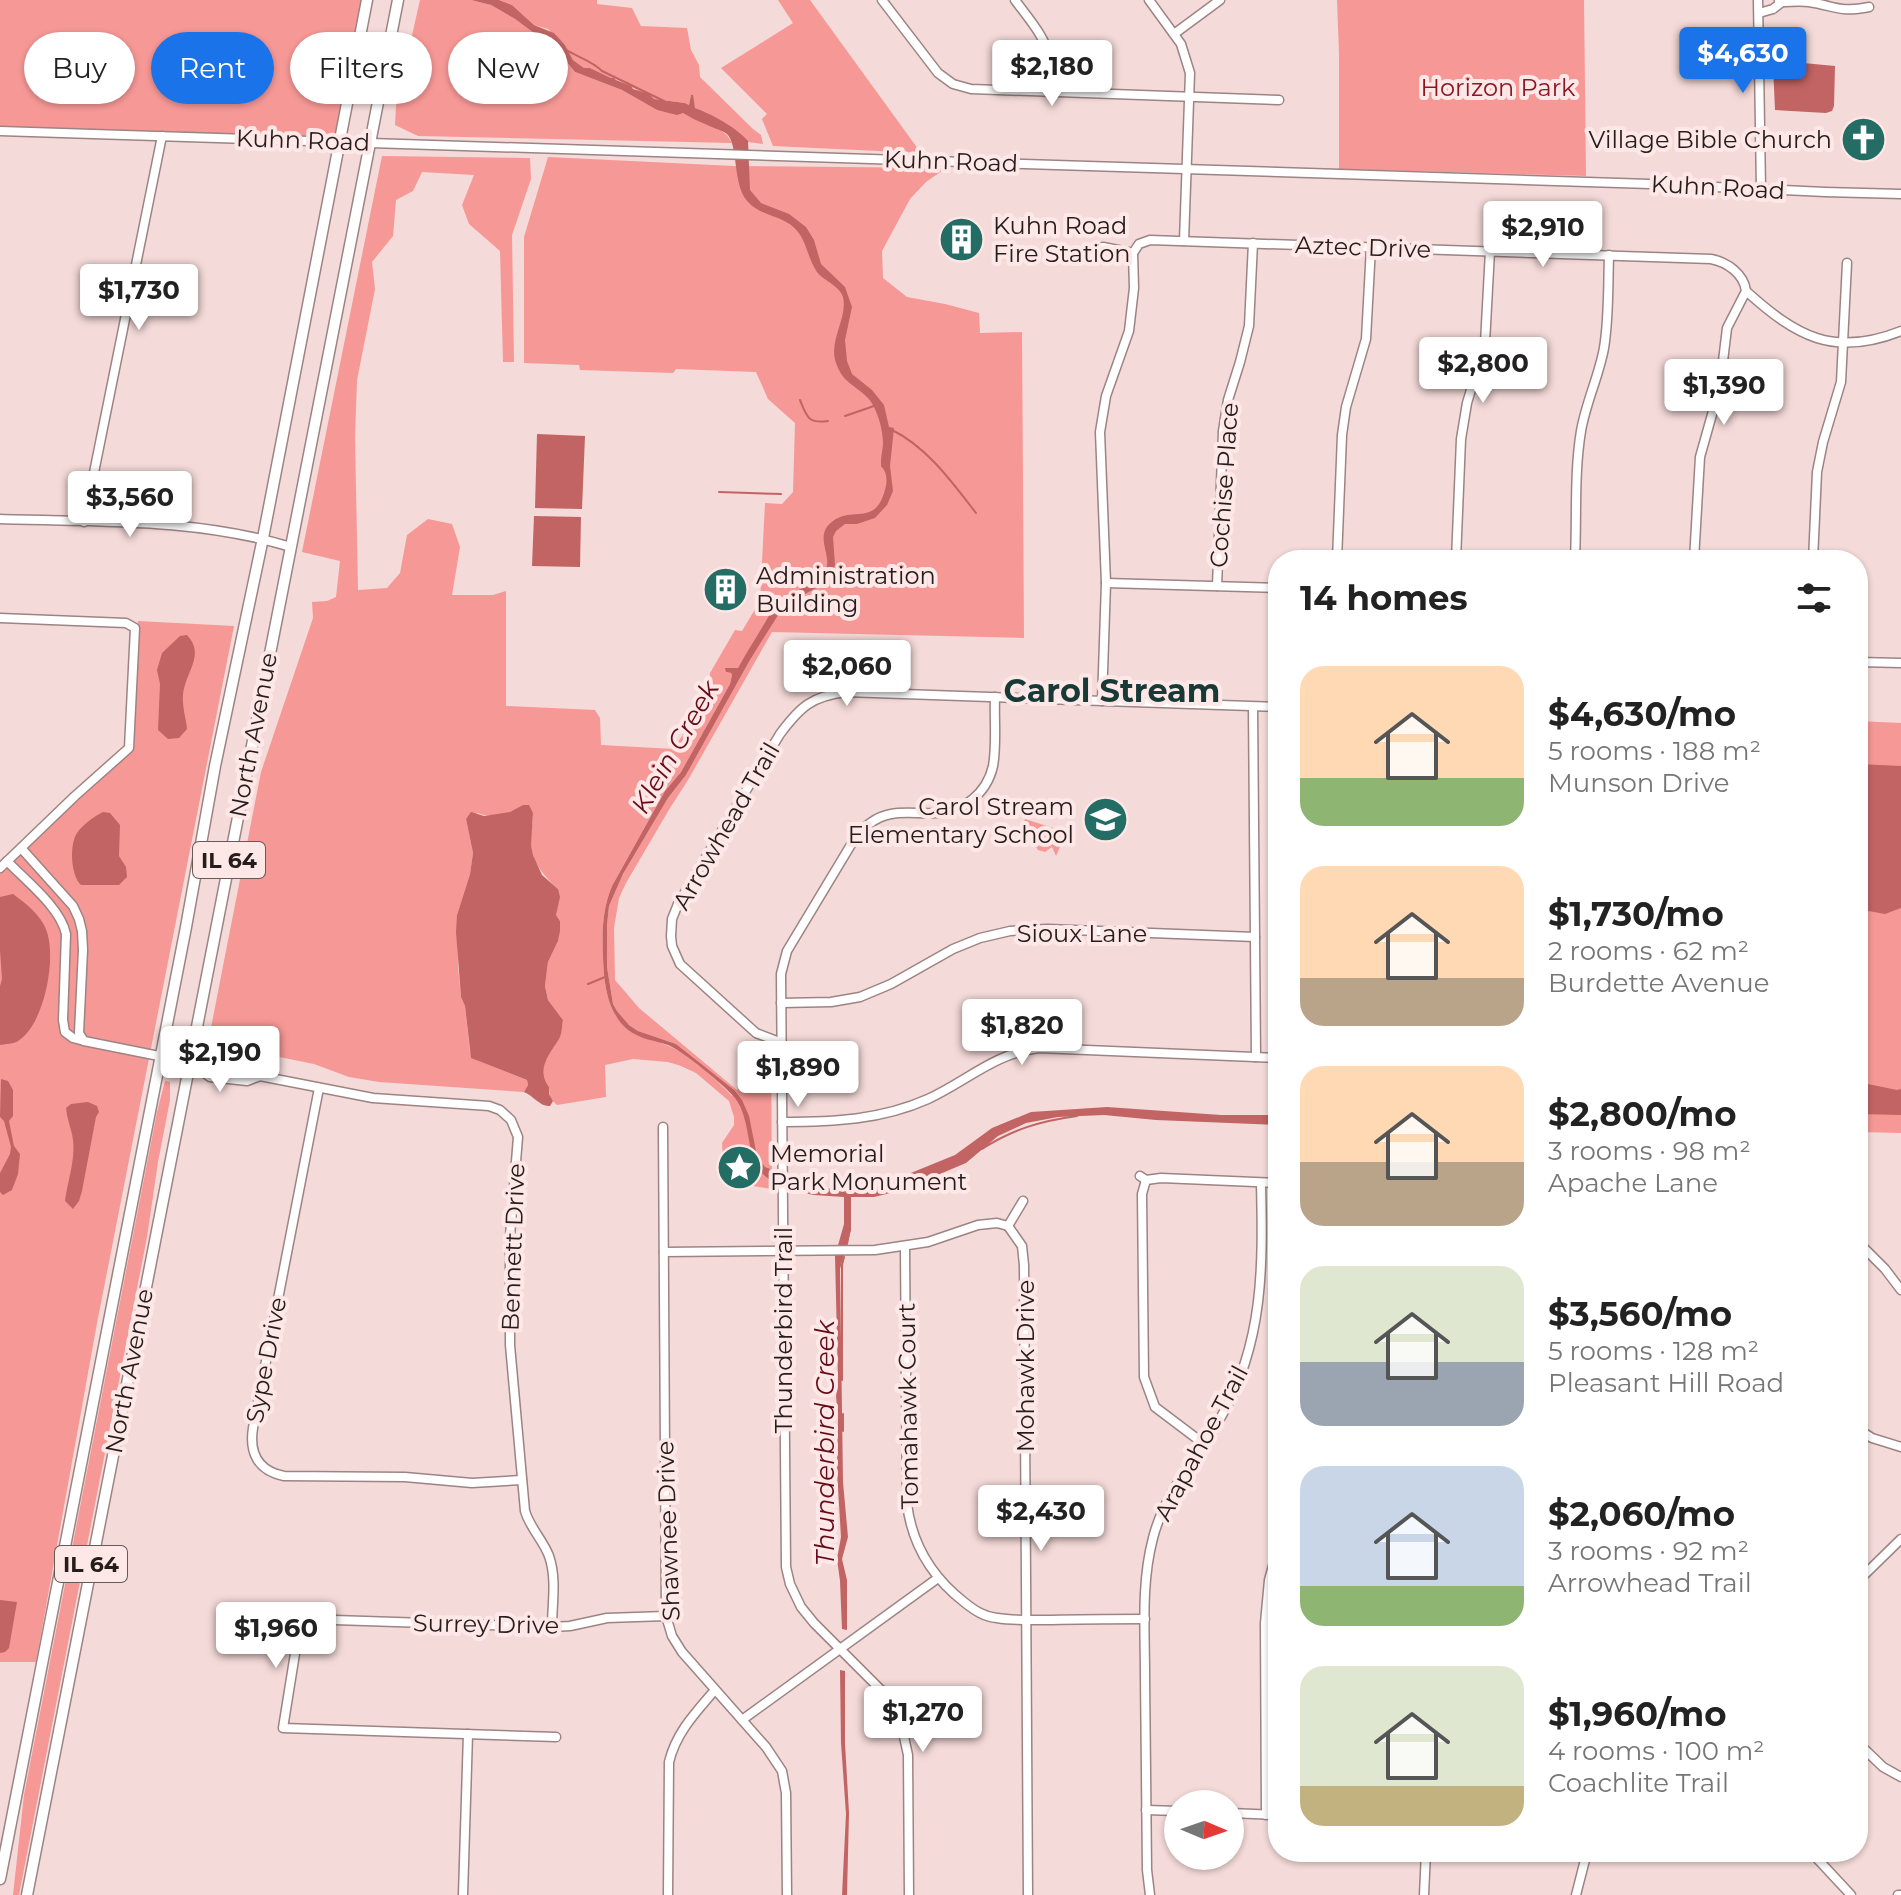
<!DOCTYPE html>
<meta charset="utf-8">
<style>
:root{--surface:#fff;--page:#f6f6f6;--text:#222;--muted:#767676;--accent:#1a73e8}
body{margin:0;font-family:Montserrat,sans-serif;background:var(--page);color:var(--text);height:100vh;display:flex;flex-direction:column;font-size:30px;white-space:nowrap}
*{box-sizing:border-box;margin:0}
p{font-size:26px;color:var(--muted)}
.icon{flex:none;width:44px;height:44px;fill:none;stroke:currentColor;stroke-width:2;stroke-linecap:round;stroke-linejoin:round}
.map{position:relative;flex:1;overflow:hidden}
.drawer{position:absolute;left:1268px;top:550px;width:600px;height:1312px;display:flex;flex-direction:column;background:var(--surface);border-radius:32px;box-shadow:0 2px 6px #0004}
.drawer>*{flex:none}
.hud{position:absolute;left:24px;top:32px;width:760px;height:72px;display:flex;gap:16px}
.needle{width:52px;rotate:92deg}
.buttons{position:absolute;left:1164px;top:1790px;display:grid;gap:16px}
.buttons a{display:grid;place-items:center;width:80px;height:80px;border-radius:50%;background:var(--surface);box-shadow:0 2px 6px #0004;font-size:40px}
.price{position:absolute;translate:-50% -68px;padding:0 18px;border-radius:8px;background:#fff;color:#222;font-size:26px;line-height:52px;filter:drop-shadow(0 2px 4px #0008)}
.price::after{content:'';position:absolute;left:50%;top:48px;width:24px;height:18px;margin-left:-12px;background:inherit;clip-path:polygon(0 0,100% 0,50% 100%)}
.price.on{background:var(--accent);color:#fff}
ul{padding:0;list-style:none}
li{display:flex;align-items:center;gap:24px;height:200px;padding:0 32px}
li span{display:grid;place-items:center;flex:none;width:224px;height:160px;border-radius:24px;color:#555}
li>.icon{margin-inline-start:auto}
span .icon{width:96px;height:96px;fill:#fffc;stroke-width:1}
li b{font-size:34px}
h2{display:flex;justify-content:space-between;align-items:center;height:96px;padding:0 32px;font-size:34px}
.chip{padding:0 28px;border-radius:36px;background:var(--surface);box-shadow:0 2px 6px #0004;font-size:28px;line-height:72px}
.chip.on{background:var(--accent);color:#fff}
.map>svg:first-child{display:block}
.green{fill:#f69896;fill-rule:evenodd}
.water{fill:#c26463}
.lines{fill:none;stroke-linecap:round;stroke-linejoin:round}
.stream{stroke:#c26463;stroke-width:2}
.minor-casing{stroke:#9c8483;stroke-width:11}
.major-casing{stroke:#9c8483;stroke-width:13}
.minor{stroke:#fff;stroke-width:8}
.major{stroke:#fff;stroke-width:10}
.labels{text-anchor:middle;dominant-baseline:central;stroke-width:8;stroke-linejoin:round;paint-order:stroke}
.shield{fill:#fee8e7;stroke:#665959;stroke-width:2}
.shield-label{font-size:22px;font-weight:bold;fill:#251c1c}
.park-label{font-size:24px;fill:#8c1624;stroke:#fee8e7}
.poi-label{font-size:24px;fill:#251c1c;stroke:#fee8e7;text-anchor:start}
.street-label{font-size:24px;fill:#251c1c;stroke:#fee8e7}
.water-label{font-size:26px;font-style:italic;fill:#650b17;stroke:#fee8e7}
.district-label{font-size:32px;font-weight:bold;fill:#183a36;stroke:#fee8e7}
</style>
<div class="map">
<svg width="1901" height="1895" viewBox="0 0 1901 1895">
<rect width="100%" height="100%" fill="#f4dad8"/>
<g class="green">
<polygon points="0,0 364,0 337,139 0,130"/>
<polygon points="420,0 471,0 491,5 515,19 534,33 546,37 575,72 622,90 657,110 683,113 720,130 727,135 732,143 418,136 395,125 396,106"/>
<path d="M499,0H597V4L632,8L641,26L687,28L691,50L699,65L700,77L753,129L761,135L763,144L748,142C741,130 731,128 720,121C712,116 705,111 695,108L692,95H691L689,105L685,103L654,99L614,78H611L590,68H584L573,60L565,45L548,29L534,25L512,5Z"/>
<polygon points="778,0 810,0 921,153 773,146 762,119 767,114 721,68 793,23"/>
<polygon points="1337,0 1584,0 1586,176 1339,169 1339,53"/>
<path d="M382,156L530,158L531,179L512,235L514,362H503L500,251L469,224L462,205L474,175L422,172L413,191L396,200L393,236L372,262L375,289L357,380L355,437L358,590L387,588L400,573L407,535L428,519L452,524L460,547L452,595H493L506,591V706L595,710L600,718L601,745L674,749L709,691L710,673L735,630L742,631L760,601L765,503L782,504L793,492L795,423L768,399L756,372L676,369L673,373L580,370L579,365L524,363V237L548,157L734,166L946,168L926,182L910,199L882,251L883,278L907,297L945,304L979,313L980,333L1022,332L1024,638L772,632L688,780L670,808L626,883L619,898L614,928L615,980L639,1008L737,1090L771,1050L772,1189L728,1182L724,1178L722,1143L734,1125V1117L729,1101L696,1073L681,1066L668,1062L633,1059L605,1065L606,1097L557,1105C550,1099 549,1095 549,1087C536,1069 549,1055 558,1039C562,1034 562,1026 563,1020L548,1000L545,986L548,962L558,941L560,921L556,915L558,889C546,878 533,864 531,846C530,836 533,824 533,813L523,805C512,814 491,819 478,813L466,819L473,853L470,874L457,915L458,967L461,997L465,1006L470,1052L479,1061L527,1080L528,1085L524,1092L379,1082L349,1077L314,1064L208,1043L261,772L313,618L312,602L327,601L336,597L340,561L302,552ZM765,624L769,629L750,660L686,775L668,798L623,874L609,906L607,925V967L613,1004L617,1011L629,1025L638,1031L676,1044L735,1093L732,1096C719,1082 692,1057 675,1049C663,1042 648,1041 635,1034C608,1020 604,985 603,958C602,934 602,909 612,886L665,791L681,772L730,684L732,675L731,673L726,672L738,668Z"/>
<polygon points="138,621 234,626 97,1323 36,1662 0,1662 0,873 132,748"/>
<polygon points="1858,721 1901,723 1901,1133 1858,1132"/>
<polygon points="1025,819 1062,831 1058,839 1062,842 1056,856 1052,847 1045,852 1038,850 1023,825"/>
<polygon points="165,1081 170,1082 170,1100 158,1162 147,1237 19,1895 13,1895 24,1795 157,1112"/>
</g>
<g class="water">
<path d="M471,0H499L512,5L534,25L554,33L565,45L573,60L584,68H590L611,78H614L616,80L631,86L633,89L649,94L654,99L685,103L689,105L691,95H693L695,108C708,112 739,129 748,141L750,190L761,203L789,214L806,227L814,240L821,264L845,287L852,307L845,340L847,361L852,374L872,390L884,405L889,427L894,428L890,466L893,491L887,505L875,518L857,524H845L836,531L833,537L835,565L832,574L820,586L792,601L780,612L750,660L686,775L668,798L623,874L609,906L607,925V967L613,1004L617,1011L629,1025L638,1031L676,1044L734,1090L742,1100L749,1116L757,1156L765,1167L815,1187L844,1190L874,1188L955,1155L992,1128L1031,1112L1107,1107L1221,1115H1278V1125L1156,1120L1104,1115L1058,1117L1026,1123L998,1136L966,1163L902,1190L874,1197H851V1230L840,1269L843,1482L848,1537L842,1559L847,1580V1630L842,1629L840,1581L837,1559L841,1537L837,1471L838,1417L836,1396L838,1381L835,1256L844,1224V1197L814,1195L795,1191L793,1187C784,1184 771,1182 765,1176C744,1158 753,1122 735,1098C724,1085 683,1051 668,1045C655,1041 640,1039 628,1030C607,1013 604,983 603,958C602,933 602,910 612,886L665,791L681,772L730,684L732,675L731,673L726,672L725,668H738C747,652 757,636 766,621C770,614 774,606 780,601C793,589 816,587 825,571C834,556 812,536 833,521C852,507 873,524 883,496C886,488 888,480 885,472C881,463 881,471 881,461C881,455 883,449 883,443C883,429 877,408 868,398C854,384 843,383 836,363C828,341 848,318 843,297C840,286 824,281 817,272C806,256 807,237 791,225C777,215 760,215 748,202C732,185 739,146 727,134C720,129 712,128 705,124C697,121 690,117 683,113L677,115L657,110L622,90L575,72L546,37L534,33L515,19L491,5Z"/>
<polygon points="1782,61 1835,66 1834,106 1832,111 1826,113 1775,110 1773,65 1775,62"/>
<polygon points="537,434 585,436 582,509 535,508"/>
<polygon points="534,516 581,517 580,567 532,566"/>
<path d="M187,635C206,655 185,672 183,695C182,706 186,719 187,729L179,738L168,739L158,730L160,684L157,670L162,653L180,636Z"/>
<polygon points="1858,764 1901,766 1901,908 1885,914 1858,909"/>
<path d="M523,805H529L533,813L531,845L533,855L542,875L558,889L560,897L556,915L560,921V931L558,941L548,962L545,986L548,1000L563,1020C562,1026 562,1034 559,1039C549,1055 536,1069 549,1087V1094L553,1101L550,1106C540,1107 534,1096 524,1092L528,1085L527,1080L471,1058L465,1006L461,997L456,932L457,915L470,874L473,853L466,819L471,812L484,816L510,812Z"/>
<path d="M103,812L110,813L120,825L119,856L126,867L127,877L119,885H81C71,876 69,845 77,833C82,825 95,816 103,812Z"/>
<path d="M13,894C25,903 37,912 44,925C59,951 45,1025 18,1041C14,1044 5,1044 0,1045V986L2,979L0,950V897Z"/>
<polygon points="1,1079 8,1081 13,1090 13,1116 9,1121 14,1146 20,1154 18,1174 12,1190 3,1195 0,1192 0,1173 10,1154 11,1147 4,1121 0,1117"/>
<polygon points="1858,1082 1897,1090 1901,1089 1901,1115 1858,1114"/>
<path d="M88,1102L97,1106L99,1112L96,1117L82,1191L79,1201L73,1209L65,1201C68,1179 77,1156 72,1134C70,1126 67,1118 66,1108L71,1104Z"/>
<polygon points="0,1600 17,1602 9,1648 5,1652 0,1653"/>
<polygon points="840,1670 845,1671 845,1743 849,1813 847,1895 842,1895 846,1814 841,1743"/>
</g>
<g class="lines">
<g class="stream">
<path d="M565,49C577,57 592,61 602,71L664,101"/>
<path d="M800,400C807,417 808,424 828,421"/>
<polyline points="845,416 874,406"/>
<path d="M892,430C927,447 952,482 976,513"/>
<polyline points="719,492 781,494"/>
<polyline points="588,984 605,977"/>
<path d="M982,1149C1013,1129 1041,1121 1077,1116"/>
<polyline points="847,1244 850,1228"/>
<polyline points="842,1380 842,1265 844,1257"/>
<polyline points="843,1414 843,1431"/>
</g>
<defs>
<g id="minor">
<polyline points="882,0 938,73 953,84 971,89 1279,100"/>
<path d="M1015,0C1028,18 1046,37 1050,60C1052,70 1051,81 1051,92"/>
<polyline points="1149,0 1181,44 1190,73 1184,241"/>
<polyline points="1758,0 1761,190"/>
<path d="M1779,0L1782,2C1791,2 1800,1 1809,2C1835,6 1840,13 1869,7"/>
<polyline points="1759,13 1773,9 1782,2"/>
<polyline points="1174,34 1220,0"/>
<polyline points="0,131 1650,184 1825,192 1901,194"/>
<polyline points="1103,247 1133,253"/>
<path d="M1133,253L1139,244L1150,240L1711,259C1727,262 1744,274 1746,291C1796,336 1833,358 1901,331"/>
<path d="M0,519C97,522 197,518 291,547"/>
<polyline points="84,522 162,136"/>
<polyline points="1337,560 1342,435 1346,407 1366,339 1371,247"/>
<polyline points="1456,560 1461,439 1467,403 1485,343 1490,251"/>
<path d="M1575,560C1577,518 1574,473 1581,431C1586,402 1599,376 1604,348C1609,318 1608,286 1609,255"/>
<polyline points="1694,560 1700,457 1720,386 1727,328 1746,291"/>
<polyline points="1813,560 1817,472 1823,442 1841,382 1847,263"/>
<polyline points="1106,583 1278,588"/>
<polyline points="1217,586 1223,431 1228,400 1240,362 1249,326 1253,243"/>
<polyline points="0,618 126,623 135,628 129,748 75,796 0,868"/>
<polyline points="1858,662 1901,663"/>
<polyline points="1102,701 1106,583 1100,432 1106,396 1129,331 1134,288 1133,253"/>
<polyline points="1253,707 1256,1057"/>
<polyline points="21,848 73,906 79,919 82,931 83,950 79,1033 84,1041"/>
<path d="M7,861C26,881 60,907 66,934L63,1020L65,1032L73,1038L84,1041L189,1062L209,1059L252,1067L260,1076"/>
<polyline points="781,1003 831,1002 860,997 891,984 953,949 980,938 1010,931 1047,929 1255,937"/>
<path d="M782,1043L756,1033L680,964L672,946L671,936L672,919L678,904L780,734C800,707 812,696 846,692L1278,707"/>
<path d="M189,1062L210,1077L247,1081L260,1076L373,1098L489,1106L500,1110L511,1120L518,1137L510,1236V1345L525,1511C530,1528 543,1540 549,1556C557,1579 552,1604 552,1627"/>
<path d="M319,1088L253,1428C249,1453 258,1471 284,1476L405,1477L472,1483L522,1480"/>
<path d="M782,1122C833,1122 881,1120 928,1099C967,1081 995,1053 1039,1048L1278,1058"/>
<polyline points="663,1127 666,1616 672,1636 682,1652 766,1747 782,1771 786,1793 787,1895"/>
<polyline points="1140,1176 1146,1180 1161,1178 1278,1183"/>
<polyline points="1146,1180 1142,1194 1144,1377 1155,1407 1204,1444"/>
<polyline points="1008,1226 1022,1246 1024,1265 1028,1895"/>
<polyline points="1008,1226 1023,1201"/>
<polyline points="1858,1242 1885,1269 1901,1290"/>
<path d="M905,1247L907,1504C912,1544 932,1577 964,1602C974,1610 984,1617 997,1618C1015,1621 1034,1620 1052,1620C1083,1619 1114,1619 1145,1619"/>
<polyline points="664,1252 875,1250 928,1242 978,1225 997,1223 1008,1226"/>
<polyline points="1858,1429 1872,1438 1901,1447"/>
<polyline points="1858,1581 1901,1539"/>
<polyline points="742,1720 938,1578"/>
<polyline points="556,1737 283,1728 298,1635 304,1619 552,1627 570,1626 607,1618 666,1616"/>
<polyline points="1858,1743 1883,1767 1901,1777"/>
<polyline points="1146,1810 1178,1811"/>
<polyline points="1230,1813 1278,1815"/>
<polyline points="1266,1815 1265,1623 1269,1580 1278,1548"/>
<polyline points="1811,1852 1851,1895"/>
<polyline points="463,1895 468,1734"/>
<path d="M668,1895L669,1762C676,1733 695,1713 714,1691"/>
<path d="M909,1895L908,1755L901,1723L884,1693L814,1623L801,1607L790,1584L786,1567L781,974L787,951L852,843C862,828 874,817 891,814C905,811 920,814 935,813C963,813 987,793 993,766C997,744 994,719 995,697"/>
<path d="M1150,1895L1147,1870C1146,1805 1146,1741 1145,1676C1145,1630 1141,1583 1153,1538C1165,1491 1197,1458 1221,1417C1264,1343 1263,1265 1261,1183"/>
<polyline points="1424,1895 1426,1852"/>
<polyline points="1576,1895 1587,1852"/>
<polyline points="1898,1895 1901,1895"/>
</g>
<g id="major">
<polyline points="0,1879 186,927 215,766 263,538 367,0"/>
<polyline points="27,1895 398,0"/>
</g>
</defs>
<use href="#minor" class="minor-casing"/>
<use href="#major" class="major-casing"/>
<use href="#minor" class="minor"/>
<use href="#major" class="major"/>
</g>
<defs>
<symbol id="church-disc" viewBox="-11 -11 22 22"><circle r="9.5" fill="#246d65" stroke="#fee8e7"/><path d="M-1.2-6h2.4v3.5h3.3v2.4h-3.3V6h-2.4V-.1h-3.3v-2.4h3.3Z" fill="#fff"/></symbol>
<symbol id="building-disc" viewBox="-11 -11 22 22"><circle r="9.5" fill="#246d65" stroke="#fee8e7"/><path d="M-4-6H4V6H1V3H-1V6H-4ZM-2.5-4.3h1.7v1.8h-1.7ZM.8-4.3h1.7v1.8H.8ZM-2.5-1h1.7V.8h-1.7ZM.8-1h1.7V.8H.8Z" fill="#fff"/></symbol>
<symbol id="school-disc" viewBox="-11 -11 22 22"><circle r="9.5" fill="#246d65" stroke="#fee8e7"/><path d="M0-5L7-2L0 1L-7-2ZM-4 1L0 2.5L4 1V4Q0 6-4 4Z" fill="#fff"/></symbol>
<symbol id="sight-disc" viewBox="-11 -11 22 22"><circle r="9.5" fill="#246d65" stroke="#fee8e7"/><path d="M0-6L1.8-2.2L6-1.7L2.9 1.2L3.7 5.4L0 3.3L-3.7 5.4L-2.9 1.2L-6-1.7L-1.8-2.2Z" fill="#fff"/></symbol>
</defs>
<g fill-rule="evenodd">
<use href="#church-disc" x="1838" y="114" width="51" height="51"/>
<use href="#building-disc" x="936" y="214" width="51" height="51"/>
<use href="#building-disc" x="700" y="564" width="51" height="51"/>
<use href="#school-disc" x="1080" y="794" width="51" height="51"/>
<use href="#sight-disc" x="714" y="1142" width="51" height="51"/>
</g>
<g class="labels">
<g class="shield">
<rect x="193" y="842" width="72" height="36" rx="6"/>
<rect x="55" y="1546" width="72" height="36" rx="6"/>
</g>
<g class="shield-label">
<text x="229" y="860">IL 64</text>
<text x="91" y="1564">IL 64</text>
</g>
<g class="park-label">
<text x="1498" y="87">Horizon Park</text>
</g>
<g class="poi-label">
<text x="1832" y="139" text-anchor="end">Village Bible Church</text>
<text x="993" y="225">Kuhn Road<tspan x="993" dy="28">Fire Station</tspan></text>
<text x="756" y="575">Administration<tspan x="756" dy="28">Building</tspan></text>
<text x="1074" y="806" text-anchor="end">Carol Stream<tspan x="1074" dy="28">Elementary School</tspan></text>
<text x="770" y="1153">Memorial<tspan x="770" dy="28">Park Monument</tspan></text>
</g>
<g class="street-label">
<text transform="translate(303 140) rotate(2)">Kuhn Road</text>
<text transform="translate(951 161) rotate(2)">Kuhn Road</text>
<text transform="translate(1718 187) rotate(3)">Kuhn Road</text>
<text transform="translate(1363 247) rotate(2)">Aztec Drive</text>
<text transform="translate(1224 485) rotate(-86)">Cochise Place</text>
<text transform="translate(253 735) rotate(-79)">North Avenue</text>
<text transform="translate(726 826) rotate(-60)">Arrowhead Trail</text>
<text x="1082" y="933">Sioux Lane</text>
<text transform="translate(513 1247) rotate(-88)">Bennett Drive</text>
<text transform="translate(783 1330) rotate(-90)">Thunderbird Trail</text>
<text transform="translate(266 1360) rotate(-79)">Sype Drive</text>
<text transform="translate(1025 1366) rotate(-90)">Mohawk Drive</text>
<text transform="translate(129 1371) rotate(-79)">North Avenue</text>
<text transform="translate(908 1406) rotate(-91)">Tomahawk Court</text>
<text transform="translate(1201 1443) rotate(-62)">Arapahoe Trail</text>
<text transform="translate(668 1531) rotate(-92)">Shawnee Drive</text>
<text transform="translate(486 1624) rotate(1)">Surrey Drive</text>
</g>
<g class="water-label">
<text transform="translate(675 747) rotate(-60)">Klein Creek</text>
<text transform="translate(825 1443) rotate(-90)">Thunderbird Creek</text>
</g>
<g class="district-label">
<text x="1112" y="690">Carol Stream</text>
</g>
</g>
</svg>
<div class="buttons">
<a><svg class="needle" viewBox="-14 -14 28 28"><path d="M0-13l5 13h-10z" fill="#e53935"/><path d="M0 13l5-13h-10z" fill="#767676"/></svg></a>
</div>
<b class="price on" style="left:1743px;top:95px">$4,630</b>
<b class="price" style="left:1052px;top:108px">$2,180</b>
<b class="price" style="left:1543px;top:269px">$2,910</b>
<b class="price" style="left:139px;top:332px">$1,730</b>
<b class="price" style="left:1483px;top:405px">$2,800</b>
<b class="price" style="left:1724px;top:427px">$1,390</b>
<b class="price" style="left:130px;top:539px">$3,560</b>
<b class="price" style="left:847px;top:708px">$2,060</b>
<b class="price" style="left:1022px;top:1067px">$1,820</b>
<b class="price" style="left:220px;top:1094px">$2,190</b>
<b class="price" style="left:798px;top:1109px">$1,890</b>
<b class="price" style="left:1041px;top:1553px">$2,430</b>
<b class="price" style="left:276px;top:1670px">$1,960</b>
<b class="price" style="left:923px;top:1754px">$1,270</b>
<div class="hud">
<a class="chip">Buy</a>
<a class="chip on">Rent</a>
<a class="chip">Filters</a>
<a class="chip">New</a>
</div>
<section class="drawer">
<h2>14 homes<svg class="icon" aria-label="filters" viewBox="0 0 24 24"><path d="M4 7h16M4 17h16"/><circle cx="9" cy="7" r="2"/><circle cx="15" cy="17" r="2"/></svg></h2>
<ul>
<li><span style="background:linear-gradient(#ffd9b3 70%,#8fb573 0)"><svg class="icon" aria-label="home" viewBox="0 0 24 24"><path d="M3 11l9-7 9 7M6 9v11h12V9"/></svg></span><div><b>$4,630/mo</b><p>5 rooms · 188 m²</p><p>Munson Drive</p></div></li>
<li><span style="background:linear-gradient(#ffd9b3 70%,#b9a48a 0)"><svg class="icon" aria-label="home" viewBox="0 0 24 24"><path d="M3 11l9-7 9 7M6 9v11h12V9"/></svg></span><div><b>$1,730/mo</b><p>2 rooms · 62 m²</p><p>Burdette Avenue</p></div></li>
<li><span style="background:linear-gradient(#ffd9b3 60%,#b9a48a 0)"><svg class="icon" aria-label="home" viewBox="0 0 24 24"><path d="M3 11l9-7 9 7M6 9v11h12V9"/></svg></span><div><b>$2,800/mo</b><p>3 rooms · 98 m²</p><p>Apache Lane</p></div></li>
<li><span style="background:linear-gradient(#dfe7d0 60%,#9aa5b1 0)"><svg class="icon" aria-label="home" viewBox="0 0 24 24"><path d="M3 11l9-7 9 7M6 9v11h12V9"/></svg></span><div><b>$3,560/mo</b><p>5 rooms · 128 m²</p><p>Pleasant Hill Road</p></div></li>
<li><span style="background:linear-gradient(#c9d6e8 75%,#8fb573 0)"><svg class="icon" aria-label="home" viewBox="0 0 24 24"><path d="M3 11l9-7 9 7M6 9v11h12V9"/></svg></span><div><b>$2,060/mo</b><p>3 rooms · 92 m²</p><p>Arrowhead Trail</p></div></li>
<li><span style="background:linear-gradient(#dfe7d0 75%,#c2b280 0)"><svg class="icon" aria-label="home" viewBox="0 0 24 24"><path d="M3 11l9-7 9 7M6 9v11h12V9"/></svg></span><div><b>$1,960/mo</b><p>4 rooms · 100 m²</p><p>Coachlite Trail</p></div></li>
</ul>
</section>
</div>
